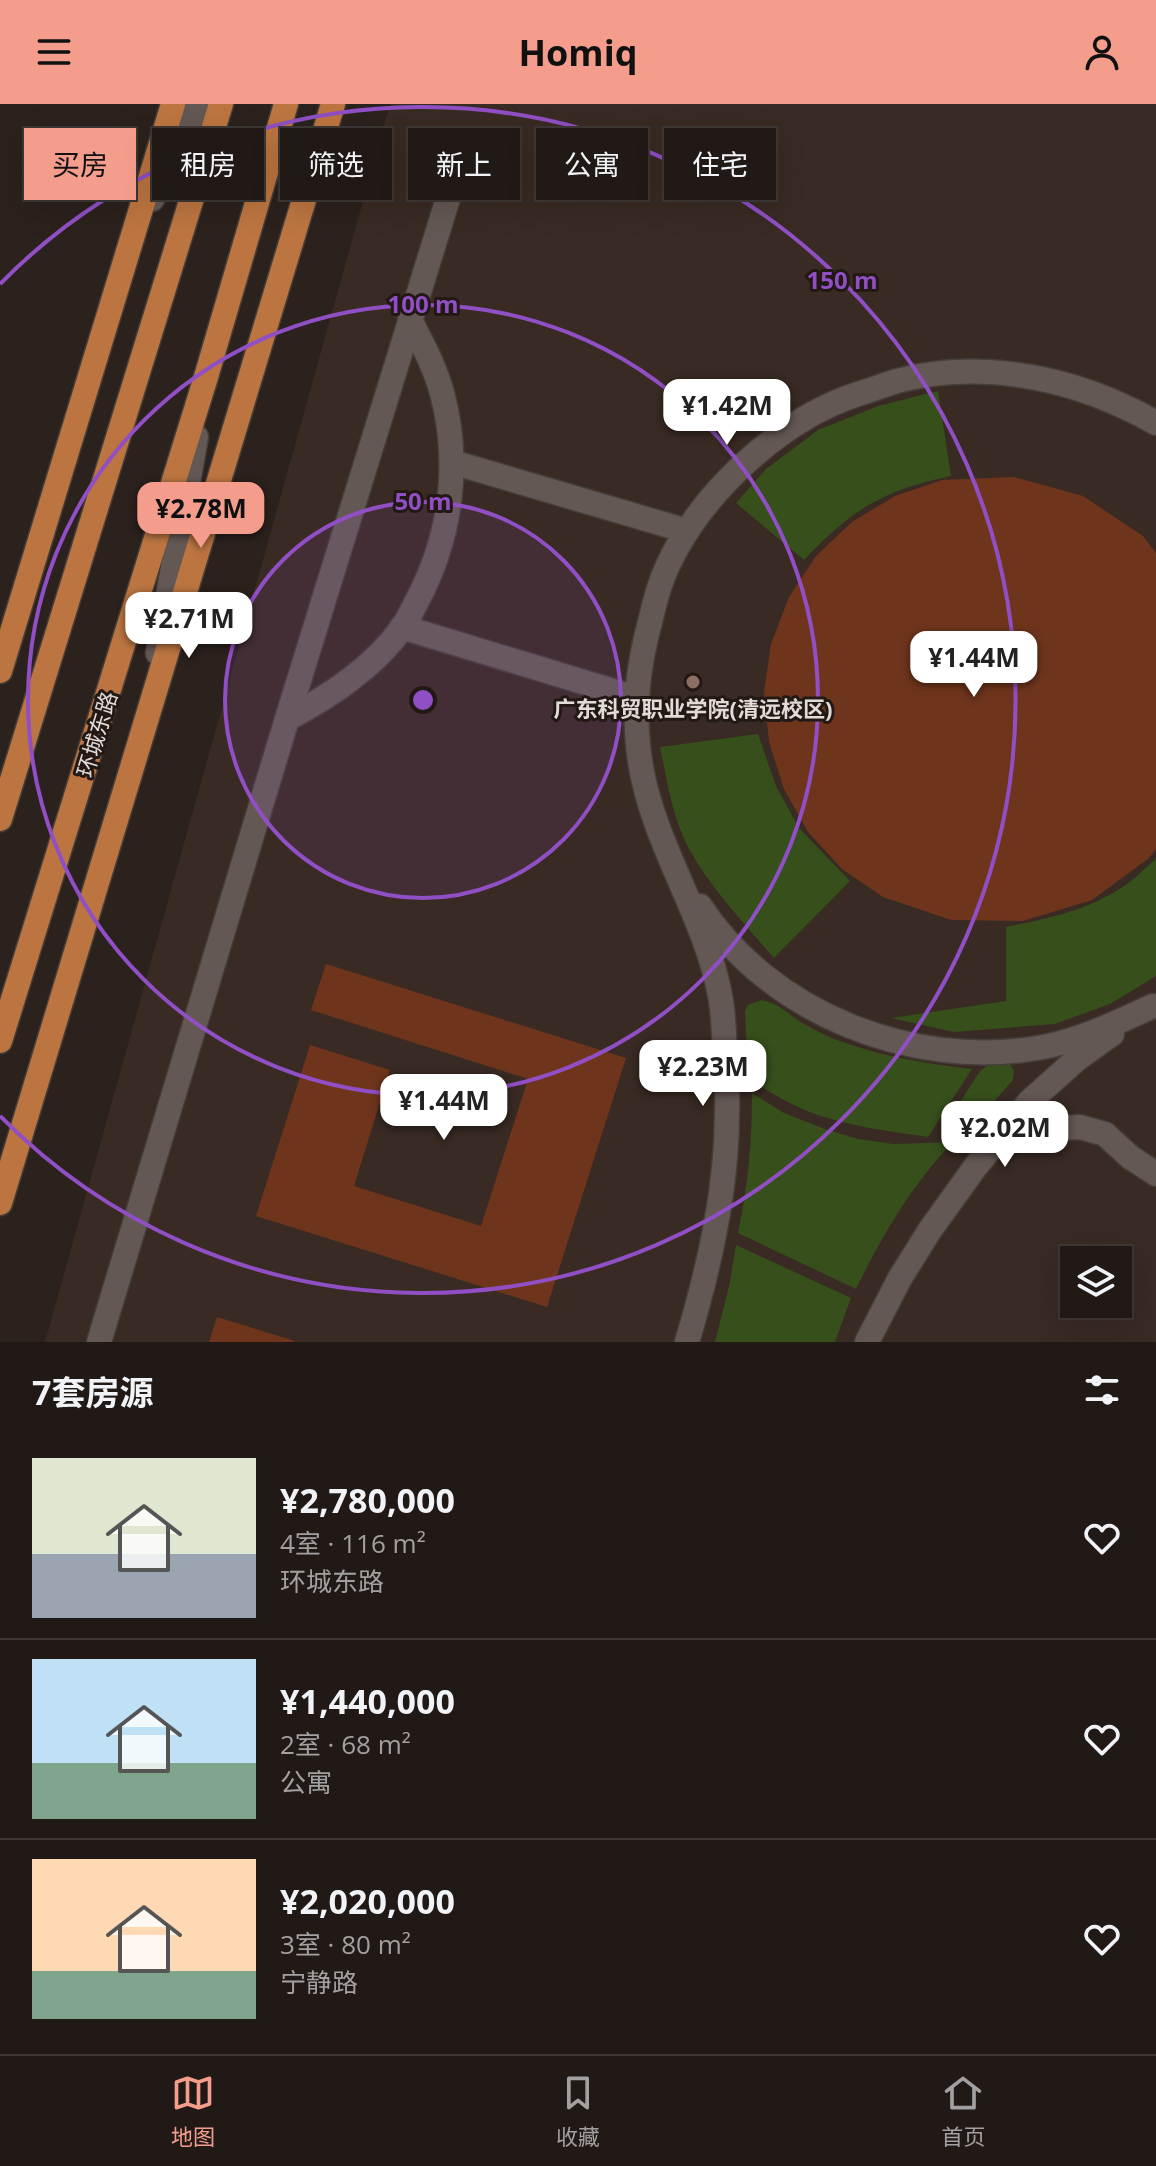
<!DOCTYPE html>
<html lang="zh">
<meta charset="utf-8">
<style>
:root{--surface:#201916;--page:#2d2623;--text:#f1f3f6;--muted:#a2a0a1;--line:#3d3835;--accent:#f49d8c}
body{margin:0;font-family:"Open Sans","Noto Sans SC",sans-serif;background:var(--page);color:var(--text);height:100vh;display:flex;flex-direction:column;font-size:30px;white-space:nowrap}
*{box-sizing:border-box;margin:0}
p{font-size:26px;color:var(--muted)}
.icon{flex:none;width:44px;height:44px;fill:none;stroke:currentColor;stroke-width:2;stroke-linecap:round;stroke-linejoin:round}
.map{position:relative;height:1238px;overflow:hidden}
.panel{display:flex;flex-direction:column;background:var(--surface);flex:1}
.panel>*{flex:none}
.hud{position:absolute;left:24px;top:24px;width:1108px;height:72px;display:flex;gap:16px}
.tools{position:absolute;left:1060px;top:1142px;display:grid;gap:16px}
.tools a{display:grid;place-items:center;width:72px;height:72px;border-radius:0px;background:var(--surface);box-shadow:0 8px 32px #0002,0 0 0 2px var(--line);font-size:40px}
.price{position:absolute;translate:-50% -68px;padding:0 18px;border-radius:16px;background:#fff;color:#222;font-size:26px;line-height:52px;filter:drop-shadow(0 2px 4px #0008)}
.price::after{content:'';position:absolute;left:50%;top:48px;width:24px;height:18px;margin-left:-12px;background:inherit;clip-path:polygon(0 0,100% 0,50% 100%)}
.price.on{background:var(--accent);color:#111}
ul{padding:0;list-style:none}
li{display:flex;align-items:center;gap:24px;height:200px;padding:0 32px}
li+li{border-top:2px solid var(--line)}
li span{display:grid;place-items:center;flex:none;width:224px;height:160px;border-radius:0px;color:#555}
li>.icon{margin-inline-start:auto}
span .icon{width:96px;height:96px;fill:#fffc;stroke-width:1}
li b{font-size:34px}
h2{display:flex;justify-content:space-between;align-items:center;height:96px;padding:0 32px;font-size:34px}
.chip{padding:0 28px;border-radius:0px;background:var(--surface);box-shadow:0 8px 32px #0002,0 0 0 2px var(--line);font-size:28px;line-height:72px}
.chip.on{background:var(--accent);color:#111}
header{display:flex;justify-content:space-between;align-items:center;height:104px;padding:0 32px;background:var(--accent);color:#111;font-size:36px;font-weight:700}
.tabs{display:flex;justify-content:space-around;align-items:center;height:112px;border-top:2px solid var(--line);background:var(--surface);font-size:22px;color:var(--muted)}
.tabs a{display:grid;justify-items:center;gap:4px}
.tabs .on{color:var(--accent)}
.map>svg:first-child{display:block}
.built{fill:#392a23;fill-rule:evenodd}
.green{fill:#364f1b}
.building{fill:#6f351c}
.lines{fill:none;stroke-linecap:round;stroke-linejoin:round}
.minor-casing{stroke:#453d39;stroke-width:27}
.major-casing{stroke:#453d39;stroke-width:27}
.minor{stroke:#645854;stroke-width:24}
.major{stroke:#bc7540;stroke-width:24}
.ring{fill:none;stroke:#904fc4;stroke-width:4}
.education-dot{fill:#8d6e63;stroke:#221814;stroke-width:3}
.labels{text-anchor:middle;dominant-baseline:central;stroke-width:6;stroke-linejoin:round;paint-order:stroke}
.poi-label{font-size:22px;font-weight:bold;fill:#e2dbd8;stroke:#221814}
.street-label{font-size:22px;fill:#e2dbd8;stroke:#221814}
.centre{fill:#904fc4;stroke:#221814;stroke-width:4}
.ring-label{font-size:24px;text-anchor:middle;font-weight:bold;fill:#904fc4;stroke:#221814;stroke-width:6;stroke-linejoin:round;paint-order:stroke}
</style>
<header><svg class="icon" aria-label="menu" viewBox="0 0 24 24"><path d="M4 6h16M4 12h16M4 18h16"/></svg>Homiq<svg class="icon" aria-label="person" viewBox="0 0 24 24"><circle cx="12" cy="8" r="4"/><path d="M4 21q1-7 8-7t8 7"/></svg></header>
<div class="map">
<svg width="1156" height="1238" viewBox="0 0 1156 1238">
<rect width="100%" height="100%" fill="#2b211d"/>
<path class="built" d="M390,0H1156V1238H45ZM1074,1156H1118V1200H1074Z"/>
<g class="green">
<path d="M938,287L951,372C881,387 853,405 804,456L736,399L766,365L818,326L878,302Z"/>
<path d="M758,630L776,682L799,724L850,777L774,854C744,819 712,786 689,745C673,715 667,678 660,643Z"/>
<path d="M1156,755V872L1110,900L1055,920L954,928L891,914L1006,897V823C1046,815 1086,807 1121,784C1134,776 1145,764 1156,755Z"/>
<path d="M761,896C778,898 790,912 804,920C813,925 823,930 832,934C877,952 924,959 972,965L928,1033C888,1027 845,1022 807,1007C786,998 767,987 748,974L745,907L748,901Z"/>
<polygon points="999,957 1010,960 1014,967 1013,976 968,1027 941,1027 980,967 988,961"/>
<path d="M752,989L784,1009L825,1025L858,1035L893,1040L953,1038C911,1082 882,1132 856,1185L738,1129C748,1082 752,1037 752,989Z"/>
<polygon points="736,1141 851,1194 835,1238 715,1238 730,1178"/>
</g>
<g class="building">
<polygon points="1014,373 1083,392 1143,432 1156,449 1156,745 1149,754 1092,796 1023,817 951,816 883,793 842,765 808,728 784,685 769,638 764,588 771,540 789,493 816,452 852,418 895,392 942,376"/>
<polygon points="326,860 626,954 547,1203 256,1112 310,941 390,966 354,1082 481,1122 528,975 311,906"/>
<polygon points="217,1213 295,1237 295,1238 209,1238"/>
</g>
<g class="lines">
<defs>
<g id="minor">
<polyline points="152,95 198,0"/>
<polyline points="452,358 687,427"/>
<polyline points="402,523 636,594"/>
<polyline points="158,549 196,333"/>
<path d="M287,615C330,592 373,564 402,524C408,516 412,506 417,497C451,433 461,359 442,289C435,263 422,239 410,216"/>
<path d="M700,802C771,910 912,965 1038,944C1079,937 1116,919 1153,902"/>
<polyline points="1006,1027 1080,1023 1105,1030 1130,1053 1156,1070"/>
<polyline points="99,1238 287,615 463,46"/>
<path d="M687,1238C709,1164 727,1086 727,1008C728,990 726,971 725,953C724,933 724,911 720,891C705,812 655,743 641,663C632,611 637,565 651,514C655,496 660,478 668,461C702,388 781,315 858,290C871,286 884,281 897,277C985,254 1079,275 1156,319"/>
<polyline points="867,1238 900,1174 930,1126 976,1062 1030,997 1077,955 1112,930"/>
</g>
<g id="major">
<polyline points="0,567 173,0"/>
<polyline points="0,715 221,0"/>
<polyline points="0,937 206,273 286,0"/>
<polyline points="0,1099 333,0"/>
</g>
</defs>
<use href="#minor" class="minor-casing"/>
<use href="#major" class="major-casing"/>
<use href="#minor" class="minor"/>
<use href="#major" class="major"/>
</g>
<circle cx="423" cy="596" r="198" fill="#904fc4" fill-opacity=".12"/>
<g class="ring">
<circle cx="423" cy="596" r="198"/>
<circle cx="423" cy="596" r="395"/>
<path d="M0 180A593 593 0 1 1 0 1012"/>
</g>
<circle class="education-dot" cx="693" cy="578" r="8"/>
<g class="labels">
<g class="poi-label">
<text x="693" y="604">广东科贸职业学院(清远校区)</text>
</g>
<g class="street-label">
<text transform="translate(96 630) rotate(-73)">环城东路</text>
</g>
</g>
<circle cx="423" cy="596" r="12" class="centre"/>
<g class="ring-label">
<text x="842" y="185">150 m</text>
<text x="423" y="209">100 m</text>
<text x="423" y="406">50 m</text>
</g>
</svg>
<div class="tools">
<a><svg class="icon" aria-label="layers" viewBox="0 0 24 24"><path d="M12 4l9 5-9 5-9-5zM3 14l9 5 9-5"/></svg></a>
</div>
<b class="price" style="left:727px;top:343px">¥1.42M</b>
<b class="price on" style="left:201px;top:446px">¥2.78M</b>
<b class="price" style="left:189px;top:556px">¥2.71M</b>
<b class="price" style="left:974px;top:595px">¥1.44M</b>
<b class="price" style="left:703px;top:1004px">¥2.23M</b>
<b class="price" style="left:444px;top:1038px">¥1.44M</b>
<b class="price" style="left:1005px;top:1065px">¥2.02M</b>
<div class="hud">
<a class="chip on">买房</a>
<a class="chip">租房</a>
<a class="chip">筛选</a>
<a class="chip">新上</a>
<a class="chip">公寓</a>
<a class="chip">住宅</a>
</div>
</div>
<section class="panel">
<h2>7套房源<svg class="icon" aria-label="filters" viewBox="0 0 24 24"><path d="M4 7h16M4 17h16"/><circle cx="9" cy="7" r="2"/><circle cx="15" cy="17" r="2"/></svg></h2>
<ul>
<li><span style="background:linear-gradient(#dfe7d0 60%,#9aa5b1 0)"><svg class="icon" aria-label="home" viewBox="0 0 24 24"><path d="M3 11l9-7 9 7M6 9v11h12V9"/></svg></span><div><b>¥2,780,000</b><p>4室 · 116 m²</p><p>环城东路</p></div><svg class="icon" aria-label="heart" viewBox="0 0 24 24"><path d="M12 20l-8-8c-3-5 5-10 8-4 3-6 11-1 8 4z"/></svg></li>
<li><span style="background:linear-gradient(#bfe0f5 65%,#7fa58c 0)"><svg class="icon" aria-label="home" viewBox="0 0 24 24"><path d="M3 11l9-7 9 7M6 9v11h12V9"/></svg></span><div><b>¥1,440,000</b><p>2室 · 68 m²</p><p>公寓</p></div><svg class="icon" aria-label="heart" viewBox="0 0 24 24"><path d="M12 20l-8-8c-3-5 5-10 8-4 3-6 11-1 8 4z"/></svg></li>
<li><span style="background:linear-gradient(#ffd9b3 70%,#7fa58c 0)"><svg class="icon" aria-label="home" viewBox="0 0 24 24"><path d="M3 11l9-7 9 7M6 9v11h12V9"/></svg></span><div><b>¥2,020,000</b><p>3室 · 80 m²</p><p>宁静路</p></div><svg class="icon" aria-label="heart" viewBox="0 0 24 24"><path d="M12 20l-8-8c-3-5 5-10 8-4 3-6 11-1 8 4z"/></svg></li>
</ul>
</section>
<nav class="tabs">
<a class="on"><svg class="icon" aria-label="map" viewBox="0 0 24 24"><path d="M3 6l6-2 6 2 6-2v14l-6 2-6-2-6 2zM9 4v14M15 6v14"/></svg>地图</a>
<a><svg class="icon" aria-label="saved" viewBox="0 0 24 24"><path d="M7 4h10v16l-5-4-5 4z"/></svg>收藏</a>
<a><svg class="icon" aria-label="home" viewBox="0 0 24 24"><path d="M3 11l9-7 9 7M6 9v11h12V9"/></svg>首页</a>
</nav>
